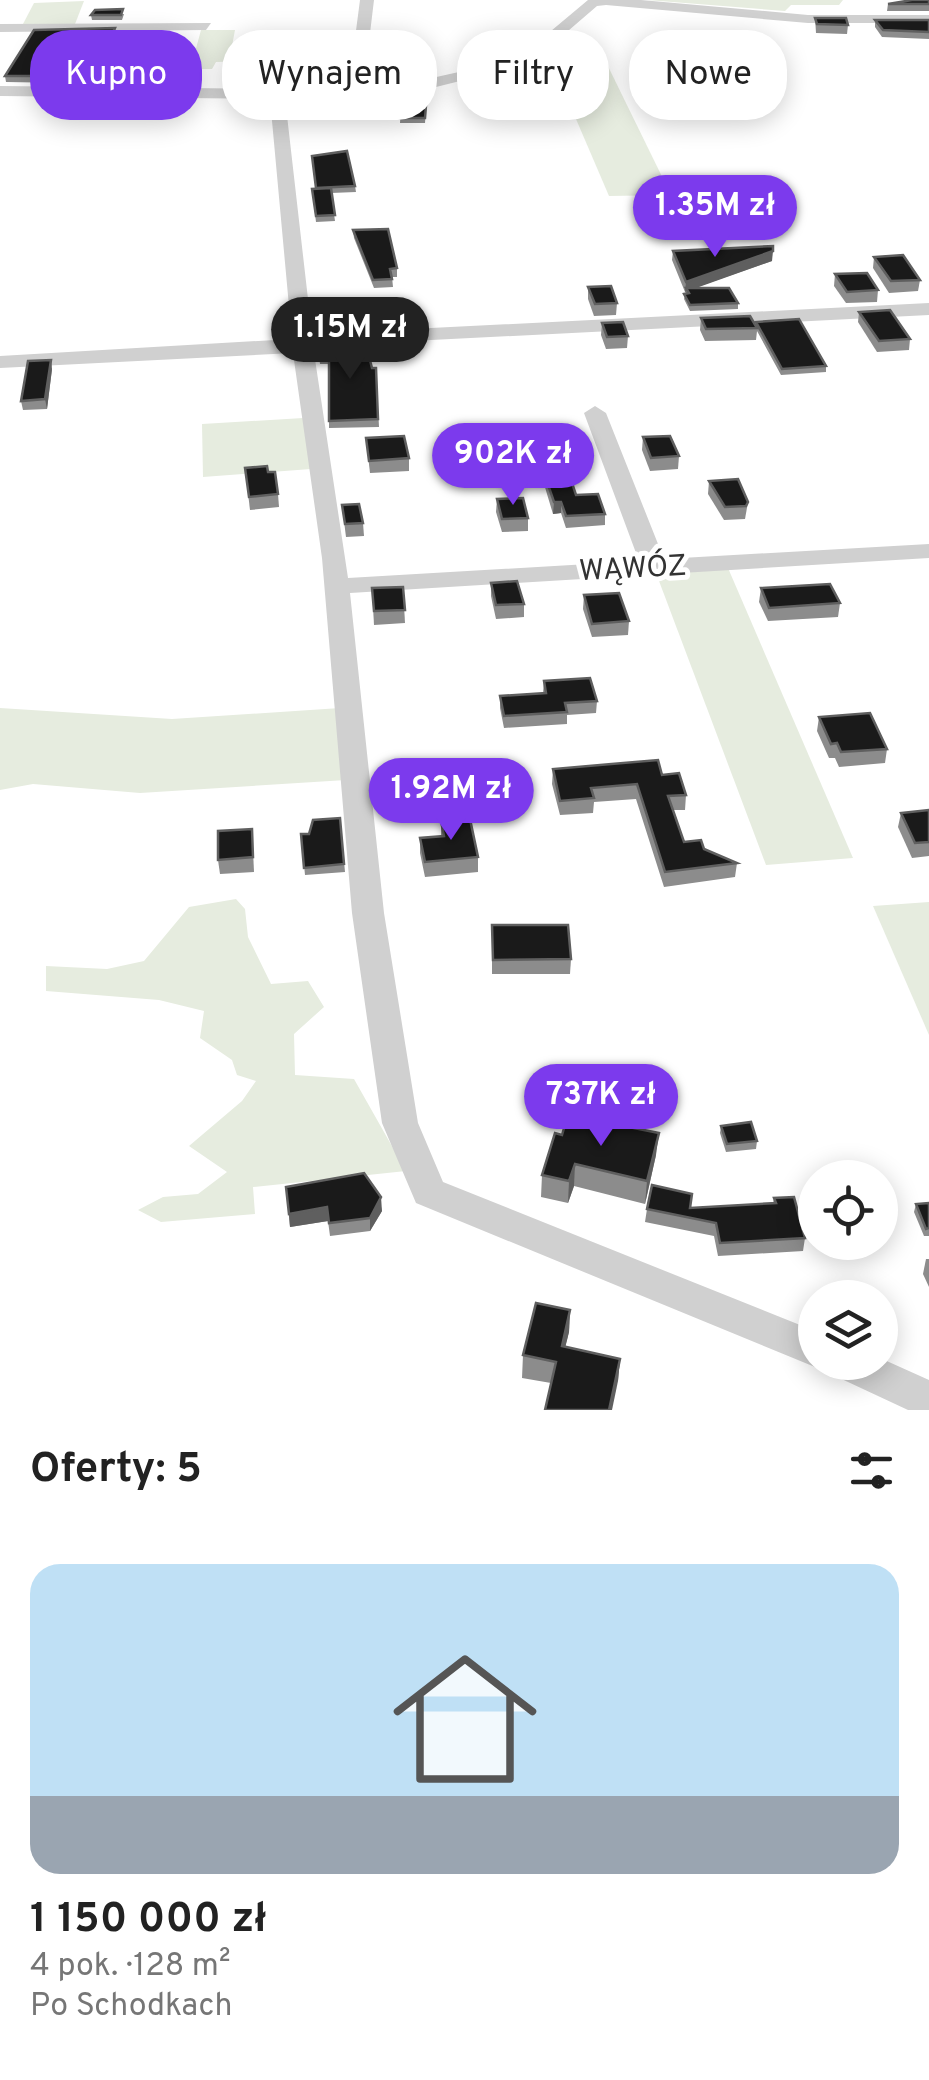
<!DOCTYPE html>
<html lang="pl">
<meta charset="utf-8">
<style>
:root{--surface:#fff;--page:#f6f6f6;--text:#222;--muted:#767676;--accent:#7c3aed}
body{margin:0;font-family:Overpass,sans-serif;background:var(--page);color:var(--text);height:100vh;display:flex;flex-direction:column;font-size:38px;white-space:nowrap}
*{box-sizing:border-box;margin:0}
p{font-size:32px;color:var(--muted)}
.icon{flex:none;width:55px;height:55px;fill:none;stroke:currentColor;stroke-width:2;stroke-linecap:round;stroke-linejoin:round}
.map{position:relative;height:1410px;overflow:hidden}
.sheet{display:flex;flex-direction:column;background:var(--surface);flex:1}
.sheet>*{flex:none}
.banner{position:absolute;left:30px;top:30px;width:870px;height:90px;display:flex;gap:20px}
.controls{position:absolute;left:798px;top:1160px;display:grid;gap:20px}
.controls a{display:grid;place-items:center;width:100px;height:100px;border-radius:50%;background:var(--surface);box-shadow:0 5px 25px #0003;font-size:50px}
.price{position:absolute;translate:-50% -85px;padding:0 22px;border-radius:35px;background:var(--accent);color:#fff;font-size:32px;line-height:65px;filter:drop-shadow(0 2px 5px #0008)}
.price::after{content:'';position:absolute;left:50%;top:60px;width:30px;height:22px;margin-left:-15px;background:inherit;clip-path:polygon(0 0,100% 0,50% 100%)}
.price.current{background:#222;color:#fff}
ul{padding:0;list-style:none}
li{display:grid;align-content:center;gap:20px;height:530px;padding:0 30px}
li span{display:grid;place-items:center;height:310px;border-radius:30px;color:#555}
li>.icon{margin-inline-start:auto}
span .icon{width:180px;height:180px;fill:#fffc;stroke-width:1}
li b{font-size:42px}
h2{display:flex;justify-content:space-between;align-items:center;height:120px;padding:0 30px;font-size:42px}
.tag{padding:0 35px;border-radius:40px;background:var(--surface);box-shadow:0 5px 25px #0003;font-size:35px;line-height:90px}
.tag.current{background:var(--accent);color:#fff}
.map>svg:first-child{display:block}
.green{fill:#e6ecdf}
.lines{fill:none;stroke-linecap:round;stroke-linejoin:round}
.street{fill:#d0d0d0;fill-rule:evenodd}
.wall{fill:#8c8c8c}
.shaded-wall{fill:#5f5f5f}
.building{fill:#1a1a1a;stroke:#5f5f5f;stroke-width:2.5}
.labels{text-anchor:middle;dominant-baseline:central;stroke-width:10;stroke-linejoin:round;paint-order:stroke}
.street-label{font-size:30px;fill:#333;stroke:#fff}
</style>
<div class="map">
<svg width="929" height="1410" viewBox="0 0 929 1410">
<rect width="100%" height="100%" fill="#fff"/>
<g class="green">
<polygon points="647,0 843,0 839,5 791,5 785,11"/>
<polygon points="84,1 75,24 23,24 34,3"/>
<polygon points="201,30 235,30 232,46 354,43 352,58 216,62 212,69 157,69 148,90 69,89 89,55 194,56"/>
<polygon points="602,54 671,195 609,196 558,77 566,63"/>
<polygon points="303,418 311,469 203,477 202,424"/>
<polygon points="728,568 853,858 766,865 656,573"/>
<polygon points="0,708 172,719 340,708 346,780 140,793 33,784 0,790"/>
<polygon points="236,899 245,909 248,937 271,984 308,981 324,1007 294,1034 295,1075 354,1079 406,1171 253,1187 255,1214 161,1222 138,1210 163,1197 198,1194 227,1172 189,1146 242,1101 256,1081 237,1075 232,1060 200,1038 204,1011 159,1000 46,991 46,966 107,969 144,961 189,907"/>
<polygon points="929,902 929,1035 873,906"/>
</g>
<g class="lines">
<g class="street">
<polygon points="360,0 374,0 364,83 432,78 490,65 551,31 588,0 641,0 808,15 929,15 929,23 808,23 606,5 597,6 561,37 500,71 432,88 285,98 312,334 929,303 929,315 313,346 348,578 639,561 584,413 595,406 606,413 664,559 929,544 929,558 350,593 384,913 418,1123 443,1182 815,1331 815,1362 826,1362 815,1367 416,1203 382,1123 352,913 322,558 293,353 0,368 0,356 292,339 270,99 0,96 0,86 277,89 349,84"/>
<polygon points="211,23 206,30 0,32 0,24"/>
<polygon points="880,1358 929,1380 929,1410 908,1410 833,1375 827,1362 880,1362"/>
</g>
</g>
<g class="wall">
<polygon points="929,0 929,11 887,11 888,4"/>
<polygon points="124,14 122,20 92,20 91,15"/>
<polygon points="815,18 848,25 847,34 816,33"/>
<polygon points="875,20 929,20 929,39 882,37 875,27"/>
<polygon points="34,30 116,35 113,42 89,44 67,83 6,82 5,76"/>
<polygon points="402,93 427,93 425,123 400,123"/>
<polygon points="355,186 356,192 331,193 335,221 316,222 312,189"/>
<polygon points="353,230 397,268 397,277 392,277 393,287 374,288 354,238"/>
<polygon points="673,251 772,261 694,288 738,303 738,309 690,311 684,299 686,291 685,292 672,260"/>
<polygon points="874,257 920,280 918,291 889,293 873,268"/>
<polygon points="835,274 878,290 877,302 846,303 834,286"/>
<polygon points="588,287 617,303 616,315 594,316 588,299"/>
<polygon points="859,312 910,339 909,350 877,352 858,322"/>
<polygon points="701,318 756,325 756,322 826,366 826,372 781,375 757,331 756,340 705,341 700,330"/>
<polygon points="602,323 628,336 627,348 606,349 601,335"/>
<polygon points="317,342 356,347 372,368 376,368 379,427 329,428 329,364 320,364"/>
<polygon points="52,369 47,409 23,410 21,401"/>
<polygon points="470,435 515,454 514,467 475,469 470,448"/>
<polygon points="643,437 679,456 678,469 650,471 642,450"/>
<polygon points="366,438 409,458 409,471 370,473"/>
<polygon points="245,468 268,472 278,494 279,507 250,510"/>
<polygon points="544,473 605,514 605,525 566,528 561,513 553,514 544,484"/>
<polygon points="709,481 748,502 745,519 724,520 708,494"/>
<polygon points="497,499 528,518 528,531 502,532 496,512"/>
<polygon points="342,505 363,523 364,536 346,537"/>
<polygon points="491,583 524,604 524,617 496,619 491,596"/>
<polygon points="403,587 405,623 374,625 372,588"/>
<polygon points="761,588 840,603 838,617 768,621 759,602"/>
<polygon points="584,595 629,621 628,635 592,637 583,609"/>
<polygon points="544,681 597,701 596,713 567,715 567,724 504,728 500,708 500,696 543,693"/>
<polygon points="819,717 887,749 885,763 839,767 835,758 829,758 817,731"/>
<polygon points="553,769 662,775 686,795 685,810 673,810 684,842 737,863 735,877 664,887 636,799 594,802 593,813 560,815 552,784"/>
<polygon points="929,810 929,856 912,858 898,827 901,813"/>
<polygon points="340,818 345,872 305,875 301,834 309,834"/>
<polygon points="441,821 478,857 478,872 425,877 420,853 420,838 441,836"/>
<polygon points="252,829 254,872 220,874 218,860"/>
<polygon points="492,925 571,959 570,974 492,974"/>
<polygon points="721,1126 757,1141 756,1149 726,1152 720,1133"/>
<polygon points="562,1135 656,1155 645,1204 574,1186 568,1203 541,1197 542,1175"/>
<polygon points="286,1187 382,1211 370,1231 330,1236 328,1221 290,1227"/>
<polygon points="774,1198 805,1238 803,1251 718,1256 714,1236 645,1222 647,1209 691,1208 773,1203"/>
<polygon points="929,1203 929,1236 924,1236 914,1212 916,1204"/>
<polygon points="926,1259 929,1259 929,1287 923,1274"/>
<polygon points="570,1310 569,1332 565,1347 620,1359 618,1381 551,1383 522,1378 523,1355"/>
</g>
<g class="shaded-wall">
<polygon points="115,28 116,35 113,42 89,44 67,83 66,76 88,38"/>
<polygon points="773,251 772,261 685,292 686,282"/>
<polygon points="51,360 52,369 47,409 45,399"/>
<polygon points="554,502 561,502 561,513 553,514"/>
<polygon points="659,1133 656,1155 645,1204 647,1181"/>
<polygon points="575,1164 574,1186 568,1203 569,1181"/>
<polygon points="381,1197 382,1211 370,1231 370,1218"/>
<polygon points="327,1207 328,1221 290,1227 289,1214"/>
<polygon points="570,1310 569,1332 560,1369 562,1346"/>
<polygon points="620,1359 618,1381 612,1410 609,1410"/>
</g>
<g class="building">
<polygon points="912,0 929,0 929,4 888,4"/>
<polygon points="123,9 121,15 91,15 95,10"/>
<polygon points="815,18 846,18 848,25 817,24"/>
<polygon points="875,20 929,20 929,32 883,30"/>
<polygon points="115,28 112,35 88,38 66,76 5,76 34,30"/>
<polygon points="402,93 427,93 425,118 400,118"/>
<polygon points="347,151 355,186 316,188 312,156"/>
<polygon points="331,188 335,215 316,216 312,189"/>
<polygon points="388,229 397,268 390,269 392,279 373,280 353,230"/>
<polygon points="773,246 773,251 686,282 673,251"/>
<polygon points="903,255 920,280 891,281 874,257"/>
<polygon points="867,273 878,290 847,292 835,274"/>
<polygon points="611,286 617,303 595,304 588,287"/>
<polygon points="686,288 729,288 738,303 690,305 684,294 689,293"/>
<polygon points="890,310 910,339 879,341 859,312"/>
<polygon points="750,316 757,328 706,329 701,318"/>
<polygon points="799,319 826,366 782,369 756,322"/>
<polygon points="623,322 628,336 607,337 602,323"/>
<polygon points="354,340 356,347 367,349 372,368 376,368 378,419 329,421 329,356 319,357 317,342"/>
<polygon points="51,360 45,399 21,401 28,361"/>
<polygon points="509,433 515,454 475,456 470,435"/>
<polygon points="404,436 409,458 369,461 366,438"/>
<polygon points="670,436 679,456 651,458 643,437"/>
<polygon points="267,466 268,472 275,472 278,494 249,497 245,468"/>
<polygon points="568,471 576,495 598,494 605,514 566,516 561,502 554,502 544,473"/>
<polygon points="738,479 748,502 746,506 725,507 709,481"/>
<polygon points="523,498 528,518 502,519 497,499"/>
<polygon points="359,504 363,523 345,524 342,505"/>
<polygon points="517,581 524,604 496,605 491,583"/>
<polygon points="830,584 840,603 769,608 761,588"/>
<polygon points="403,587 405,610 374,611 372,588"/>
<polygon points="619,593 629,621 592,624 584,595"/>
<polygon points="590,678 597,701 565,703 567,712 504,716 500,696 546,693 544,681"/>
<polygon points="870,713 887,749 841,752 837,743 831,744 819,717"/>
<polygon points="658,760 662,775 679,773 686,795 668,796 684,842 701,840 704,849 737,863 665,872 637,784 591,788 594,798 560,801 553,769"/>
<polygon points="929,810 929,842 915,843 901,813"/>
<polygon points="340,818 344,864 304,868 301,834 309,834 313,820"/>
<polygon points="470,819 478,857 425,862 420,838 444,836 441,821"/>
<polygon points="252,829 253,857 218,860 218,831"/>
<polygon points="492,925 568,925 571,959 493,960"/>
<polygon points="568,1115 659,1133 647,1181 575,1164 569,1181 542,1175 555,1133 562,1135"/>
<polygon points="751,1122 757,1141 727,1144 721,1126"/>
<polygon points="364,1173 381,1197 370,1218 329,1223 327,1207 289,1214 286,1187"/>
<polygon points="652,1185 692,1194 690,1208 776,1203 774,1198 794,1197 805,1238 720,1243 716,1223 647,1209"/>
<polygon points="929,1203 929,1228 926,1229 916,1204"/>
<polygon points="536,1303 570,1310 562,1346 620,1359 609,1410 545,1410 556,1362 523,1355"/>
</g>
<g class="labels">
<g class="street-label">
<text transform="translate(633 570) rotate(-3)">WĄWÓZ</text>
</g>
</g>
</svg>
<div class="controls">
<a><svg class="icon" aria-label="locate" viewBox="0 0 24 24"><circle cx="12" cy="12" r="6"/><path d="M12 2v4M12 18v4M2 12h4M18 12h4"/></svg></a>
<a><svg class="icon" aria-label="layers" viewBox="0 0 24 24"><path d="M12 4l9 5-9 5-9-5zM3 14l9 5 9-5"/></svg></a>
</div>
<b class="price" style="left:715px;top:260px">1.35M zł</b>
<b class="price current" style="left:350px;top:382px">1.15M zł</b>
<b class="price" style="left:513px;top:508px">902K zł</b>
<b class="price" style="left:451px;top:843px">1.92M zł</b>
<b class="price" style="left:601px;top:1149px">737K zł</b>
<div class="banner">
<a class="tag current">Kupno</a>
<a class="tag">Wynajem</a>
<a class="tag">Filtry</a>
<a class="tag">Nowe</a>
</div>
</div>
<section class="sheet">
<h2>Oferty: 5<svg class="icon" aria-label="filters" viewBox="0 0 24 24"><path d="M4 7h16M4 17h16"/><circle cx="9" cy="7" r="2"/><circle cx="15" cy="17" r="2"/></svg></h2>
<ul>
<li><span style="background:linear-gradient(#bfe0f5 75%,#9aa5b1 0)"><svg class="icon" aria-label="home" viewBox="0 0 24 24"><path d="M3 11l9-7 9 7M6 9v11h12V9"/></svg></span><div><b>1 150 000 zł</b><p>4 pok. · 128 m²</p><p>Po Schodkach</p></div></li>
</ul>
</section>
